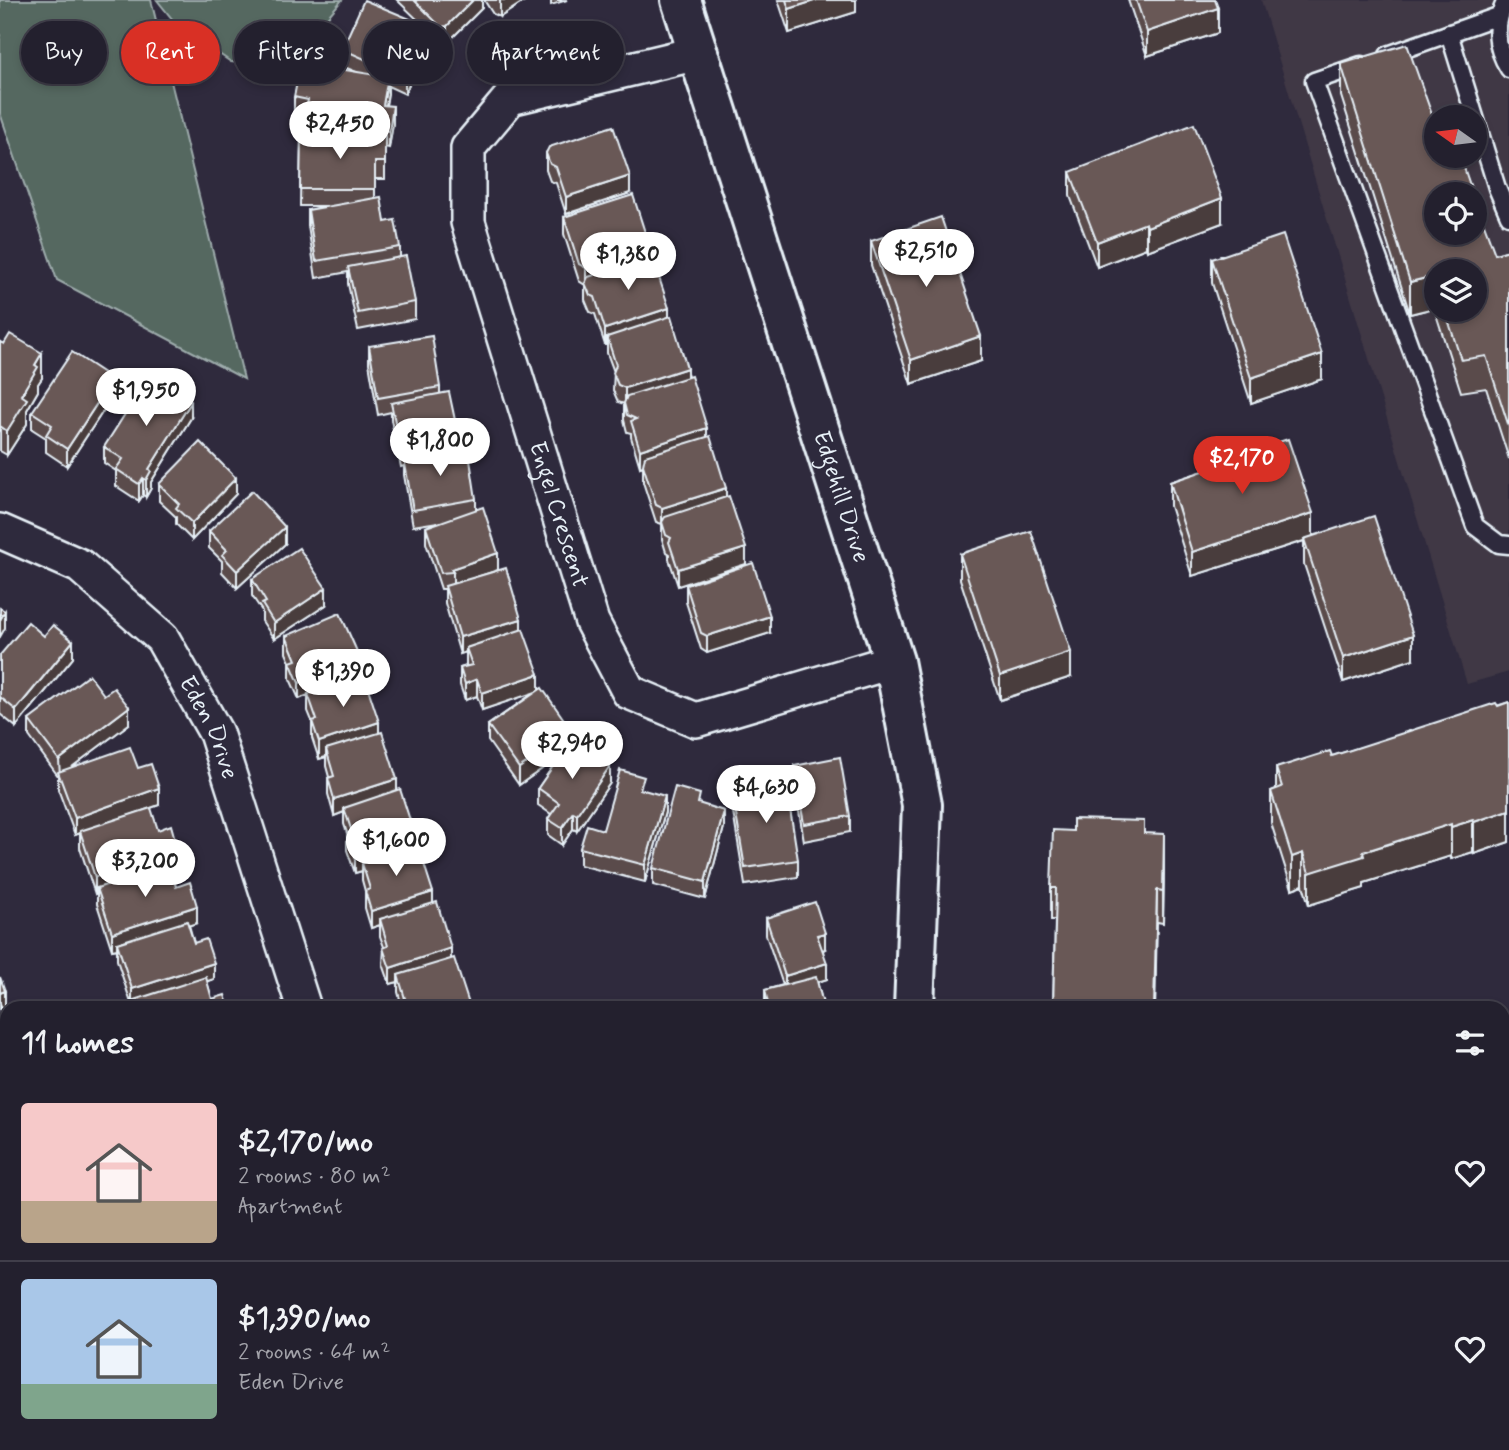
<!DOCTYPE html>
<meta charset="utf-8">
<style>
:root{--surface:#23202e;--page:#2f2d3a;--text:#f1f3f6;--muted:#a3a3aa;--line:#403e4a;--accent:#d93025}
body{margin:0;font-family:Mynerve,sans-serif;background:var(--page);color:var(--text);height:100vh;display:flex;flex-direction:column;font-size:26px;white-space:nowrap}
*{box-sizing:border-box;margin:0}
p{font-size:23px;color:var(--muted)}
.icon{flex:none;width:38px;height:38px;fill:none;stroke:currentColor;stroke-width:2;stroke-linecap:round;stroke-linejoin:round}
.map{position:relative;flex:1;overflow:hidden}
.side{position:absolute;left:0px;top:1001px;width:1510px;height:450px;display:flex;flex-direction:column;background:var(--surface);border-radius:21px 21px 0 0;box-shadow:0 4px 10px #0003,0 0 0 2px var(--line)}
.side>*{flex:none}
.hud{position:absolute;left:21px;top:21px;width:700px;height:63px;display:flex;gap:14px}
.needle{width:46px;rotate:284deg}
.fabs{position:absolute;left:1424px;top:105px;display:grid;gap:14px}
.fabs a{display:grid;place-items:center;width:63px;height:63px;border-radius:50%;background:var(--surface);box-shadow:0 4px 10px #0003,0 0 0 2px var(--line);font-size:35px}
.price{position:absolute;translate:-50% -60px;padding:0 16px;border-radius:24px;background:#fff;color:#222;font-size:23px;line-height:46px;filter:drop-shadow(0 2px 4px #0008)}
.price::after{content:'';position:absolute;left:50%;top:42px;width:21px;height:16px;margin-left:-10px;background:inherit;clip-path:polygon(0 0,100% 0,50% 100%)}
.price.active{background:var(--accent);color:#fff}
ul{padding:0;list-style:none}
li{display:flex;align-items:center;gap:21px;height:175px;padding:0 21px}
li+li{border-top:2px solid var(--line)}
li span{display:grid;place-items:center;flex:none;width:196px;height:140px;border-radius:7px;color:#555}
li>.icon{margin-inline-start:auto}
span .icon{width:84px;height:84px;fill:#fffc;stroke-width:1}
li b{font-size:30px}
h2{display:flex;justify-content:space-between;align-items:center;height:84px;padding:0 21px;font-size:30px}
.pill{padding:0 24px;border-radius:32px;background:var(--surface);box-shadow:0 4px 10px #0003,0 0 0 2px var(--line);font-size:24px;line-height:63px}
.pill.active{background:var(--accent);color:#fff}
.map>svg:first-child{display:block}
.built{fill:#403845;fill-rule:evenodd}
.green{fill:#546861;stroke:#9eacac;stroke-width:2}
.lines{fill:none;stroke-linecap:round;stroke-linejoin:round}
.lane-casing{stroke:#e8f1f8;stroke-width:21}
.street-casing{stroke:#e8f1f8;stroke-width:38}
.secondary-casing{stroke:#e8f1f8;stroke-width:44}
.lane{stroke:#2f2a3d;stroke-width:16}
.street{stroke:#2f2a3d;stroke-width:33}
.secondary{stroke:#2f2a3d;stroke-width:38}
.wall{fill:#5a4c4b;stroke:#e8f1f8;stroke-width:2;fill-rule:evenodd}
.shaded-wall{fill:#4a3e3d;stroke:#e8f1f8;stroke-width:2}
.building{fill:#695857;stroke:#e8f1f8;stroke-width:2}
.labels{text-anchor:middle;dominant-baseline:central;stroke-width:5;stroke-linejoin:round;paint-order:stroke}
.street-label{font-size:24px;fill:#e8f1f8;stroke:#2f2a3d}
</style>
<div class="map">
<svg width="1509" height="1450" viewBox="0 0 1509 1450">
<rect width="100%" height="100%" fill="#2f2a3d"/>
<filter id="ink" filterUnits="userSpaceOnUse"><feTurbulence type="fractalNoise" baseFrequency=".0143" numOctaves="2"/><feDisplacementMap in="SourceGraphic" scale="14" xChannelSelector="R" yChannelSelector="G"/><feConvolveMatrix kernelMatrix="1 2 1 2 8 2 1 2 1" color-interpolation-filters="sRGB"/></filter>
<g filter="url(#ink)">
<g class="built">
<path d="M1261,0H1509V672L1467,684ZM1437,117H1475V156H1437ZM1437,194H1475V233H1437ZM1437,271H1475V310H1437Z"/>
<polygon points="1509,1192 1509,1450 980,1450 980,1444 1503,1444 1503,1202"/>
</g>
<g class="green">
<polygon points="0,0 151,0 244,379 57,280 0,113"/>
<polygon points="157,0 342,0 301,48 269,66 231,62 177,25"/>
</g>
<g class="lines">
<defs>
<g id="lane">
<path d="M1506,0C1494,25 1494,45 1509,69"/>
<polyline points="1449,33 1497,188 1509,216"/>
<polyline points="1388,55 1498,16"/>
<polyline points="1361,65 1314,81 1475,526 1499,544 1509,545"/>
</g>
<g id="street">
<path id="s1" d="M698,53L510,98L468,148V222L592,622L629,692L696,720L894,661"/>
<path id="s2" d="M0,531L80,566L162,638L216,733L304,1008"/>
<polyline points="404,1444 404,1450"/>
</g>
<g id="secondary">
<path id="s3" d="M681,0L894,661L922,805L914,1008"/>
<polyline points="897,1450 897,1444"/>
</g>
</defs>
<use href="#lane" class="lane-casing"/>
<use href="#street" class="street-casing"/>
<use href="#secondary" class="secondary-casing"/>
<use href="#lane" class="lane"/>
<use href="#street" class="street"/>
<use href="#secondary" class="secondary"/>
</g>
<g class="wall">
<polygon points="397,0 482,0 482,8 447,43 441,43 429,32 429,48 424,61 418,63 405,94 388,86 386,105 393,123 389,148 385,147 385,179 375,179 375,198 385,222 400,247 400,257 415,302 415,319 358,330 348,284 348,272 316,278 308,226 308,210 327,206 300,206 301,135 315,135 305,134 305,116 294,114 294,97 313,80 354,71 342,66 342,49 421,23"/>
<polygon points="484,0 526,0 500,17 493,14"/>
<polygon points="778,0 856,0 856,12 789,33"/>
<polygon points="1128,0 1215,0 1218,33 1147,56"/>
<path d="M1341,64L1437,156L1495,254L1509,250V459L1486,388L1461,392L1434,308L1410,314L1341,96ZM1437,271L1475,310H1437Z"/>
<polygon points="546,153 630,193 566,214 556,183 550,181 546,170"/>
<polygon points="1070,172 1222,223 1147,251 1146,248 1097,267 1070,196"/>
<polygon points="564,217 650,256 726,497 746,564 678,586 669,559 669,554 666,552 662,539 662,524 656,522 643,482 643,466 640,467 631,437 631,433 627,432 624,420 624,404 618,402 613,390 614,372 607,353 607,345 605,345 595,314 590,312 585,300 585,285 579,281 564,234"/>
<polygon points="871,241 981,361 911,384 871,265"/>
<polygon points="1212,259 1322,379 1251,403 1212,283"/>
<polygon points="0,342 42,378 38,384 38,391 27,410 27,424 7,455 0,451"/>
<polygon points="369,346 440,387 440,394 459,439 459,449 476,499 476,509 498,570 472,578 521,630 539,690 572,740 610,783 577,831 573,829 562,845 548,835 548,819 551,814 538,805 538,788 560,756 519,785 488,741 488,725 535,692 482,710 477,696 465,700 460,685 460,668 466,666 466,652 460,654 445,603 445,589 441,589 426,543 426,527 438,522 413,526 404,475 404,466 401,467 391,420 391,412 378,415 369,363"/>
<polygon points="113,396 67,466 46,452 46,438 32,429 32,412"/>
<polygon points="191,418 151,482 151,488 146,497 143,495 139,501 116,486 116,471 104,463 104,447"/>
<polygon points="1232,457 1313,536 1413,659 1343,682 1304,564 1304,541 1192,576 1170,506 1170,482 1232,462"/>
<polygon points="159,484 236,494 192,540 176,524 176,517 159,501"/>
<polygon points="209,531 285,544 237,588 222,572 222,561 209,548"/>
<polygon points="960,554 1071,677 1000,700 960,579"/>
<polygon points="252,579 326,605 274,639 262,621 262,611 252,596"/>
<polygon points="686,585 770,633 707,653 701,649 686,602"/>
<polygon points="44,636 73,658 16,727 0,714 0,655"/>
<polygon points="286,636 359,673 318,691 379,733 451,959 469,1008 401,1008 401,1003 398,992 398,982 390,984 383,964 384,947 380,936 380,925 371,928 365,908 365,891 362,880 362,871 355,873 347,850 347,833 344,824 344,812 334,816 328,794 328,778 329,777 326,766 326,757 319,759 312,738 312,721 308,711 308,695 299,699 290,679 290,662 286,653"/>
<polygon points="104,695 129,724 70,768 138,768 159,805 139,812 158,830 178,867 170,869 176,887 197,923 189,925 194,943 214,979 207,982 212,999 229,1008 134,1008 134,1005 132,1006 117,960 117,949 112,950 97,904 97,893 95,894 80,848 80,833 75,835 58,789 58,776 29,736 29,720"/>
<polygon points="1509,702 1509,842 1474,854 1473,852 1451,859 1451,856 1364,883 1364,888 1309,905 1303,885 1292,889 1271,823 1271,791 1276,789 1276,768 1332,756"/>
<polygon points="794,766 850,816 850,832 804,841 794,782"/>
<polygon points="759,781 798,860 798,877 745,885 733,812 733,796 759,792"/>
<polygon points="644,790 665,812 645,882 580,865 580,848 603,830"/>
<polygon points="700,804 724,827 705,899 653,885 653,868"/>
<polygon points="1144,833 1164,866 1163,923 1157,922 1155,1008 1053,1008 1055,920 1051,920 1051,888"/>
<polygon points="766,918 825,949 823,950 827,979 817,982 824,1008 765,1008 765,990 783,985 766,935"/>
<polygon points="7,1180 7,1364 1,1344 0,1182"/>
<polygon points="33,1444 39,1444 131,1450 33,1450"/>
<polygon points="244,1444 318,1444 320,1450 244,1450"/>
<rect x="503" y="1444" width="70" height="6"/>
</g>
<g class="shaded-wall">
<polygon points="473,0 482,0 482,8 447,43 447,26"/>
<polygon points="500,0 526,0 500,17"/>
<polygon points="551,0 567,0 551,5"/>
<polygon points="817,0 856,0 856,12 789,33 789,9"/>
<polygon points="1218,8 1218,33 1147,56 1147,32"/>
<polygon points="429,31 429,48 424,61 418,63 405,94 405,77 418,47"/>
<polygon points="388,77 388,94 383,121 383,105"/>
<polygon points="393,106 393,123 389,148 389,131"/>
<polygon points="630,176 630,193 566,214 566,197"/>
<polygon points="1222,198 1222,223 1147,251 1147,227"/>
<polygon points="1146,223 1146,248 1097,267 1097,242"/>
<polygon points="650,248 650,265 586,285 586,268"/>
<polygon points="1434,276 1434,308 1410,314 1410,282"/>
<polygon points="669,308 669,324 607,337 607,345 605,345 605,329"/>
<polygon points="981,336 981,361 911,384 911,360"/>
<polygon points="42,353 42,378 38,384 38,391 27,410 27,424 7,455 7,431 35,365"/>
<polygon points="1322,354 1322,379 1251,403 1251,378"/>
<polygon points="687,368 687,385 625,405 625,388"/>
<polygon points="113,379 113,396 67,466 67,449"/>
<polygon points="191,402 191,418 151,482 151,488 146,497 146,480 149,469"/>
<polygon points="707,428 707,445 640,467 640,450"/>
<polygon points="143,478 143,495 139,501 139,484"/>
<polygon points="236,478 236,494 192,540 192,523"/>
<polygon points="726,488 726,505 662,525 662,508"/>
<polygon points="1313,513 1313,538 1192,576 1192,552"/>
<polygon points="285,527 285,544 237,588 237,571"/>
<polygon points="746,548 746,564 678,586 678,569"/>
<polygon points="498,553 498,570 453,585 453,572 451,569"/>
<polygon points="326,588 326,605 274,639 274,623"/>
<polygon points="5,611 5,628 0,637 0,620"/>
<polygon points="770,616 770,633 707,653 707,636"/>
<polygon points="521,619 521,635 466,648 466,652 460,654 460,637"/>
<polygon points="1413,635 1413,659 1343,682 1343,658"/>
<polygon points="73,641 73,658 16,727 16,710"/>
<polygon points="1071,652 1071,677 1000,700 1000,676"/>
<polygon points="359,656 359,673 299,699 299,683"/>
<polygon points="539,674 539,691 482,710 482,693"/>
<polygon points="477,679 477,696 465,700 465,684"/>
<polygon points="129,707 129,724 60,776 59,760"/>
<polygon points="379,722 379,739 326,749 326,757 319,759 319,742"/>
<polygon points="572,731 572,748 519,785 519,768"/>
<polygon points="610,766 610,783 577,831 577,814"/>
<polygon points="397,779 397,796 344,808 344,812 334,816 334,799"/>
<polygon points="159,788 159,805 75,835 75,818"/>
<polygon points="665,796 665,812 645,882 645,865"/>
<polygon points="1509,810 1509,842 1474,854 1474,822"/>
<polygon points="724,811 724,827 705,899 705,882"/>
<polygon points="573,812 573,829 562,845 562,828"/>
<polygon points="1473,820 1473,852 1451,859 1451,827"/>
<polygon points="1451,824 1451,856 1364,883 1364,888 1309,905 1309,873 1363,852"/>
<polygon points="1164,834 1164,866 1163,923 1163,891"/>
<polygon points="415,836 415,853 362,863 362,871 355,873 355,856"/>
<polygon points="178,850 178,867 99,892 97,888 97,893 95,894 95,877"/>
<polygon points="1303,853 1303,885 1292,889 1292,857"/>
<polygon points="1157,890 1155,1008 1154,1008"/>
<polygon points="433,892 433,909 380,919 380,925 371,928 371,911"/>
<polygon points="197,906 197,923 118,948 117,943 117,949 112,950 112,933"/>
<polygon points="825,933 825,949 817,952 817,935"/>
<polygon points="451,948 451,965 398,975 398,982 390,984 390,968"/>
<polygon points="214,963 214,979 135,1005 134,1000 134,1005 132,1006 132,989"/>
<polygon points="827,963 827,979 785,993 785,976"/>
<polygon points="5,991 5,1007 0,1009 0,993"/>
<polygon points="469,1004 469,1008 456,1008"/>
<polygon points="6,1018 6,1035 0,1037 0,1020"/>
<polygon points="7,1076 7,1101 0,1103 0,1079"/>
<polygon points="7,1133 7,1149 0,1152 0,1135"/>
<polygon points="7,1202 7,1227 0,1229 0,1204"/>
<polygon points="7,1233 7,1257 0,1260 0,1235"/>
<polygon points="7,1295 7,1320 2,1322 2,1297"/>
</g>
<g class="building">
<polygon points="364,0 427,26 429,31 424,44 418,47 405,77 342,49"/>
<polygon points="414,0 473,0 447,26 441,27"/>
<polygon points="786,0 817,0 789,9"/>
<polygon points="1136,0 1215,0 1218,8 1147,32"/>
<polygon points="1407,44 1437,129 1437,156 1446,156 1447,158 1460,156 1473,194 1437,194 1437,233 1475,233 1475,200 1495,254 1509,250 1509,427 1486,356 1461,360 1445,310 1475,310 1475,271 1437,271 1437,285 1434,276 1410,282 1341,64"/>
<polygon points="315,65 388,77 383,105 393,106 389,131 305,117 308,100 294,97 298,77 313,80"/>
<polygon points="1194,124 1222,198 1147,227 1146,223 1097,242 1070,172"/>
<polygon points="613,126 630,176 566,197 556,167 550,164 546,153 549,147"/>
<polygon points="301,135 385,135 385,162 375,162 375,189 300,189"/>
<polygon points="633,195 650,248 586,268 579,264 564,217"/>
<polygon points="381,197 385,222 395,220 400,247 316,261 308,210"/>
<polygon points="941,217 981,336 911,360 871,241"/>
<polygon points="1283,235 1322,354 1251,378 1212,259"/>
<polygon points="406,256 415,302 358,313 348,267"/>
<polygon points="652,256 669,308 605,329 595,297 590,295 585,283 588,277"/>
<polygon points="671,316 687,368 625,388 618,385 613,373 616,365 607,337"/>
<polygon points="10,334 42,353 35,365 38,367 21,395 27,399 7,431 0,426 0,342 4,344"/>
<polygon points="432,336 440,387 378,398 369,346"/>
<polygon points="72,352 113,379 67,449 46,435 52,425 32,412"/>
<polygon points="150,375 191,402 149,469 151,471 146,480 143,478 139,484 116,469 123,459 104,447"/>
<polygon points="691,376 707,428 640,450 631,421 636,419 627,415 624,403 627,396"/>
<polygon points="449,392 459,439 401,450 391,403"/>
<polygon points="710,436 726,488 662,508 656,505 643,465 645,456"/>
<polygon points="1288,439 1313,513 1192,552 1170,482 1234,461 1232,457"/>
<polygon points="200,442 236,478 192,523 176,508 179,504 159,484"/>
<polygon points="468,447 476,499 413,510 404,458"/>
<polygon points="252,491 285,527 237,571 222,555 227,550 209,531"/>
<polygon points="729,496 746,548 678,569 669,542 671,538 666,535 662,522 665,517"/>
<polygon points="483,507 498,553 451,569 453,572 441,573 426,527"/>
<polygon points="1374,516 1413,635 1343,658 1304,539"/>
<polygon points="1031,531 1071,652 1000,676 960,554"/>
<polygon points="299,548 326,588 274,623 262,604 266,602 252,579"/>
<polygon points="753,563 770,616 707,636 701,633 686,585"/>
<polygon points="506,568 521,619 460,637 445,586"/>
<polygon points="0,608 5,611 0,620"/>
<polygon points="340,613 359,656 299,683 290,662 296,660 286,636"/>
<polygon points="28,622 44,636 53,625 73,641 16,710 0,697 0,655"/>
<polygon points="523,629 539,674 482,693 477,679 465,684 460,668 472,665 466,648"/>
<polygon points="89,675 104,695 114,688 129,707 59,760 29,720"/>
<polygon points="364,676 379,722 319,742 312,721 317,720 308,694"/>
<polygon points="542,688 572,731 519,768 488,725"/>
<polygon points="1509,702 1509,810 1474,822 1473,820 1451,827 1451,824 1363,852 1364,856 1309,873 1303,853 1292,857 1271,791 1282,787 1276,768 1330,751 1332,756 1496,703 1498,706"/>
<polygon points="382,732 397,779 334,799 328,778 334,776 326,749"/>
<polygon points="571,740 610,766 577,814 573,812 562,828 548,819 559,803 538,788"/>
<polygon points="130,747 138,768 151,764 159,788 75,818 58,772"/>
<polygon points="840,757 850,816 804,824 794,766"/>
<polygon points="620,770 644,777 640,789 665,796 645,865 580,848 587,825 603,830"/>
<polygon points="785,777 798,860 745,868 733,796 761,791 759,781"/>
<polygon points="675,787 700,794 698,803 724,811 705,882 653,868"/>
<polygon points="400,789 415,836 355,856 347,833 352,832 344,808"/>
<polygon points="151,808 158,830 171,825 178,850 95,877 80,831"/>
<polygon points="1073,819 1144,821 1144,833 1164,834 1163,891 1157,890 1154,1008 1053,1008 1056,888 1051,888 1053,830 1073,831"/>
<polygon points="418,845 433,892 371,911 365,891 370,889 362,863"/>
<polygon points="169,864 176,887 190,882 197,906 112,933 97,888"/>
<polygon points="437,902 451,948 390,968 383,948 388,946 380,919"/>
<polygon points="815,902 825,933 817,935 827,963 785,976 766,918"/>
<polygon points="187,921 194,943 206,939 214,963 132,989 117,943"/>
<polygon points="454,958 469,1004 456,1008 402,1008 401,1003 406,1002 398,975"/>
<polygon points="0,977 5,991 0,993"/>
<polygon points="206,977 212,999 225,995 229,1008 137,1008 134,1000"/>
<polygon points="816,977 824,1008 769,1008 765,990"/>
<polygon points="0,1003 6,1018 0,1020"/>
<polygon points="7,1028 7,1076 0,1079 0,1030"/>
<polygon points="4,1099 7,1107 7,1133 0,1135 0,1100"/>
<polygon points="7,1180 7,1202 0,1204 0,1182"/>
<polygon points="7,1211 7,1233 0,1235 0,1213"/>
<polygon points="7,1256 7,1295 2,1297 0,1292 0,1258"/>
<polygon points="7,1318 7,1339 1,1320"/>
<polygon points="39,1444 108,1444 109,1449 126,1444 130,1444 131,1450 41,1450"/>
<polygon points="248,1444 318,1444 320,1450 250,1450"/>
<rect x="524" y="1444" width="49" height="6"/>
<rect x="762" y="1444" width="45" height="6"/>
</g>
</g>
<g class="labels">
<g class="street-label">
<text stroke="none"><textPath href="#s3" startOffset="522">Edgehill Drive</textPath></text>
<text stroke="none"><textPath href="#s1" startOffset="639">Engel Crescent</textPath></text>
<text stroke="none"><textPath href="#s2" startOffset="298">Eden Drive</textPath></text>
</g>
</g>
</svg>
<div class="fabs">
<a><svg class="needle" viewBox="-14 -14 28 28"><path d="M0-13l5 13h-10z" fill="#e53935"/><path d="M0 13l5-13h-10z" fill="#a3a3aa"/></svg></a>
<a><svg class="icon" aria-label="locate" viewBox="0 0 24 24"><circle cx="12" cy="12" r="6"/><path d="M12 2v4M12 18v4M2 12h4M18 12h4"/></svg></a>
<a><svg class="icon" aria-label="layers" viewBox="0 0 24 24"><path d="M12 4l9 5-9 5-9-5zM3 14l9 5 9-5"/></svg></a>
</div>
<b class="price" style="left:340px;top:161px">$2,450</b>
<b class="price" style="left:926px;top:289px">$2,510</b>
<b class="price" style="left:628px;top:292px">$1,380</b>
<b class="price" style="left:146px;top:428px">$1,950</b>
<b class="price" style="left:440px;top:478px">$1,800</b>
<b class="price active" style="left:1242px;top:496px">$2,170</b>
<b class="price" style="left:343px;top:709px">$1,390</b>
<b class="price" style="left:572px;top:781px">$2,940</b>
<b class="price" style="left:766px;top:825px">$4,630</b>
<b class="price" style="left:396px;top:878px">$1,600</b>
<b class="price" style="left:145px;top:899px">$3,200</b>
<div class="hud">
<a class="pill">Buy</a>
<a class="pill active">Rent</a>
<a class="pill">Filters</a>
<a class="pill">New</a>
<a class="pill">Apartment</a>
</div>
<section class="side">
<h2>11 homes<svg class="icon" aria-label="filters" viewBox="0 0 24 24"><path d="M4 7h16M4 17h16"/><circle cx="9" cy="7" r="2"/><circle cx="15" cy="17" r="2"/></svg></h2>
<ul>
<li><span style="background:linear-gradient(#f6c9c9 70%,#b9a48a 0)"><svg class="icon" aria-label="home" viewBox="0 0 24 24"><path d="M3 11l9-7 9 7M6 9v11h12V9"/></svg></span><div><b>$2,170/mo</b><p>2 rooms · 80 m²</p><p>Apartment</p></div><svg class="icon" aria-label="heart" viewBox="0 0 24 24"><path d="M12 20l-8-8c-3-5 5-10 8-4 3-6 11-1 8 4z"/></svg></li>
<li><span style="background:linear-gradient(#a9c7e8 75%,#7fa58c 0)"><svg class="icon" aria-label="home" viewBox="0 0 24 24"><path d="M3 11l9-7 9 7M6 9v11h12V9"/></svg></span><div><b>$1,390/mo</b><p>2 rooms · 64 m²</p><p>Eden Drive</p></div><svg class="icon" aria-label="heart" viewBox="0 0 24 24"><path d="M12 20l-8-8c-3-5 5-10 8-4 3-6 11-1 8 4z"/></svg></li>
</ul>
</section>
</div>
